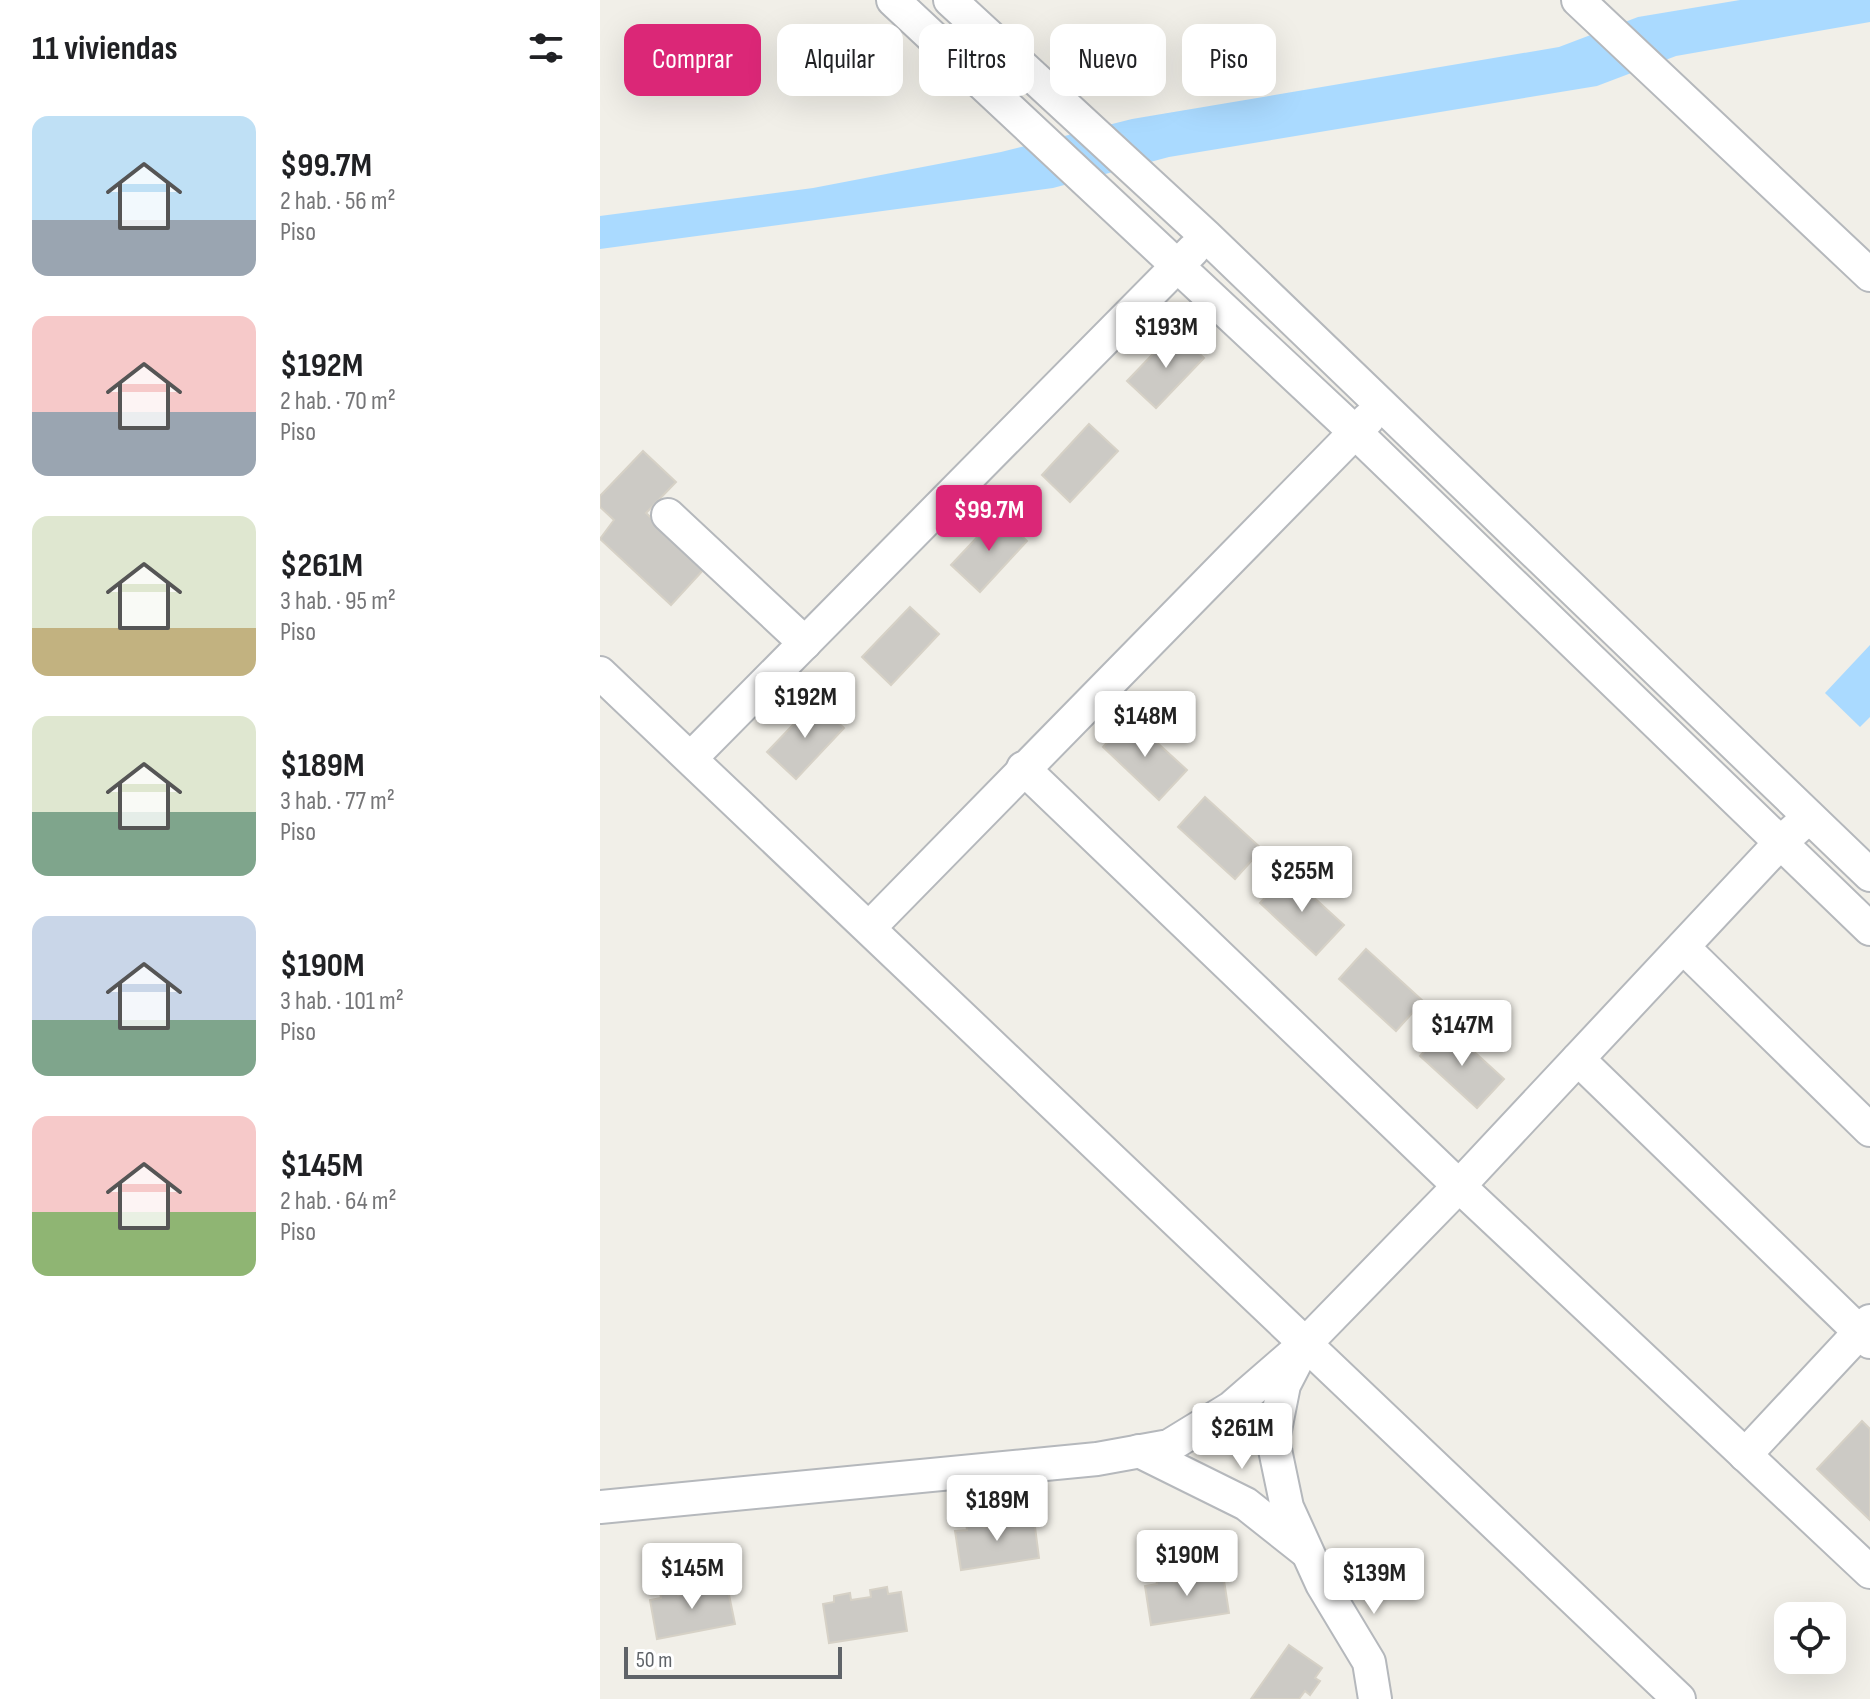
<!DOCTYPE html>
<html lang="es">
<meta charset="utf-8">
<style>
:root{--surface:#fff;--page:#f6f6f6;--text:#202124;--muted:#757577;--accent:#db2777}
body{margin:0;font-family:"Sofia Sans Condensed",sans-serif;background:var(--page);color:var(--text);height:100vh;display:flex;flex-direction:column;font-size:30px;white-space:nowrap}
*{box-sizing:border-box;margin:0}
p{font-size:26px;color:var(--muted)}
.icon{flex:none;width:44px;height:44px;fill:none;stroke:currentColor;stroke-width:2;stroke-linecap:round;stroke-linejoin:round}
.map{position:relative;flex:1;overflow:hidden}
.panel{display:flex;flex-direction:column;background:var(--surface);width:600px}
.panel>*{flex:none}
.top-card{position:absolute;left:24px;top:24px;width:760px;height:72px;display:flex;gap:16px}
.buttons{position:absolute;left:1174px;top:1602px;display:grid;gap:16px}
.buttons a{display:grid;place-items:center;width:72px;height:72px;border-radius:16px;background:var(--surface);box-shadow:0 8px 32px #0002;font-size:40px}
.scale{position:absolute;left:24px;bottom:20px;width:218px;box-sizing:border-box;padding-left:8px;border:4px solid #5f6368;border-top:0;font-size:22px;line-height:28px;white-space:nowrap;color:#5f6368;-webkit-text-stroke:6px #fff;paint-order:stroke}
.price{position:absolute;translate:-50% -68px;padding:0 18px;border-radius:8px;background:#fff;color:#222;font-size:26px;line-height:52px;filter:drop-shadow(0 2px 4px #0008)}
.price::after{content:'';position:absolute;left:50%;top:48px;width:24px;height:18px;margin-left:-12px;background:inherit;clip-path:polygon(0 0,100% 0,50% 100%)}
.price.selected{background:var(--accent);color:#fff}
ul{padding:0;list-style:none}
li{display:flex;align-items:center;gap:24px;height:200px;padding:0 32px}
li span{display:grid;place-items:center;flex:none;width:224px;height:160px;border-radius:16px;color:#555}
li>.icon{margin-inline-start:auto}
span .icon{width:96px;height:96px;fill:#fffc;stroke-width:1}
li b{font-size:34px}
h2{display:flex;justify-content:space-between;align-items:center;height:96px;padding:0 32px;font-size:34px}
.chip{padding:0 28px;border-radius:16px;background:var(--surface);box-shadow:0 8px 32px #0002;font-size:28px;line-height:72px}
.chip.selected{background:var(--accent);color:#fff}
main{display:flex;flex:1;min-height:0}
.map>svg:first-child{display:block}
.water{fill:#aadaff}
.building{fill:#cccac5;stroke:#d6d1c6;stroke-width:2}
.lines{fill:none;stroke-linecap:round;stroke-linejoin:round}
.minor-casing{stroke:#b5b8bc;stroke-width:36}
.minor{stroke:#fff;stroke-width:32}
</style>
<main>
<section class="panel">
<h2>11 viviendas<svg class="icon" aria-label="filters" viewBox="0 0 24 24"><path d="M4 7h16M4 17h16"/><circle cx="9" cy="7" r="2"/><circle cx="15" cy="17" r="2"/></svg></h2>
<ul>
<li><span style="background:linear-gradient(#bfe0f5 65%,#9aa5b1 0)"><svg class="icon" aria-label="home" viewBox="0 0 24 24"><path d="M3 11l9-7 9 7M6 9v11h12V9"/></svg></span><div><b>$99.7M</b><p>2 hab. · 56 m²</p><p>Piso</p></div></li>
<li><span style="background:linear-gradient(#f6c9c9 60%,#9aa5b1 0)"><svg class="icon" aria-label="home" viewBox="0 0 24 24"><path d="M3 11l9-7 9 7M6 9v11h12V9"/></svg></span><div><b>$192M</b><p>2 hab. · 70 m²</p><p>Piso</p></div></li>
<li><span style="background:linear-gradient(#dfe7d0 70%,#c2b280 0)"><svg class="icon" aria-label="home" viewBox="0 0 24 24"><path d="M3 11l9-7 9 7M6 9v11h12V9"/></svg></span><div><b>$261M</b><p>3 hab. · 95 m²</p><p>Piso</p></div></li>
<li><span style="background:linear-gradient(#dfe7d0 60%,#7fa58c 0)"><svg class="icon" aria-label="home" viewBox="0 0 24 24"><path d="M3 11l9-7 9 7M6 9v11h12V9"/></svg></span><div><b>$189M</b><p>3 hab. · 77 m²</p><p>Piso</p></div></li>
<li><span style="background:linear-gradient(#c9d6e8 65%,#7fa58c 0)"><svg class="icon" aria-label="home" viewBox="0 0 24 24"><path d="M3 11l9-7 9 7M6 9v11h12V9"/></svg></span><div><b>$190M</b><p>3 hab. · 101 m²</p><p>Piso</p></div></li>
<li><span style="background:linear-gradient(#f6c9c9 60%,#8fb573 0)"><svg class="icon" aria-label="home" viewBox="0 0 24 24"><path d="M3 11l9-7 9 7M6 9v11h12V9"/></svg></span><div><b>$145M</b><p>2 hab. · 64 m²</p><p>Piso</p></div></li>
</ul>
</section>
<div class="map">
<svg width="1270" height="1699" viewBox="0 0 1270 1699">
<rect width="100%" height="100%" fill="#f1efe8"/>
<g class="water">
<polygon points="1140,0 1270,0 1270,22 1076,56 997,86 569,157 453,188 0,249 0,216 213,188 401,152 532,119 959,47 1038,17"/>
<polygon points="1270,645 1270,717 1260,727 1225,693"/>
</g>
<g class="building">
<polygon points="575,331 604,358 556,408 527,381"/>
<polygon points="489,424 518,451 470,502 442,475"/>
<polygon points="43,451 76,482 46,513 105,568 71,605 0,539 14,520 0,507 0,496"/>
<polygon points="399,514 427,541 380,592 351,565"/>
<polygon points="310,607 339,634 291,685 262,657"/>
<polygon points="215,702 244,728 196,779 167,752"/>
<polygon points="530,718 587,770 559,800 503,747"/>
<polygon points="605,797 662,849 635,879 578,827"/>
<polygon points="687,873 744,925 716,955 660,903"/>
<polygon points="766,949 823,1001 796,1031 739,979"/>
<polygon points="847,1027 904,1079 877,1108 820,1056"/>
<polygon points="1262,1421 1270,1429 1270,1520 1217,1469"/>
<polygon points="420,1515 421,1521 434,1519 439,1558 361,1570 355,1531 367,1530 366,1523 383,1521 384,1527 404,1524 403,1517"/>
<polygon points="610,1569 611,1576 623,1574 629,1613 551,1625 545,1586 557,1584 556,1578 573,1575 574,1582 594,1579 593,1572"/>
<polygon points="113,1581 115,1588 127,1585 135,1624 57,1639 50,1600 61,1598 60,1592 77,1589 78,1595 98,1591 97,1584"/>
<polygon points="287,1587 288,1594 301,1592 307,1631 229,1643 223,1604 234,1602 234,1596 250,1593 251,1600 271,1597 270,1590"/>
<polygon points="689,1645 722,1668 715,1678 720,1681 710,1695 705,1691 699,1699 651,1699"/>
</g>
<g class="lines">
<defs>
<g id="minor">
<polyline points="293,0 755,432 1270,929"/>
<polyline points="350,0 606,236 1270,875"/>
<polyline points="978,0 1270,275"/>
<polyline points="68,515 205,643"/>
<polyline points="0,673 1079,1699"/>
<polyline points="92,757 593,250"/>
<polyline points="423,768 859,1186 1270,1572"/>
<polyline points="270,927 768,419"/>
<polyline points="1083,947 1270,1130"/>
<polyline points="978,1059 1270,1342"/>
<polyline points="700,1354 684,1385 673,1440 687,1507 722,1584 769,1662 775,1699"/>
<polyline points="539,1451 646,1504 704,1550"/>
<polyline points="1145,1455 1270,1321"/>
<polyline points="0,1507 497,1459 569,1446 631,1408 706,1343 859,1186 1179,844 1209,817"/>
</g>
</defs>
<use href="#minor" class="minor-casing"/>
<use href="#minor" class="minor"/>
</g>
</svg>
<div class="buttons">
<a><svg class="icon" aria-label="locate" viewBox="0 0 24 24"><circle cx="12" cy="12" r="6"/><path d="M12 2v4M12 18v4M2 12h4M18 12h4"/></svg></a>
</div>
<div class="scale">50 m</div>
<b class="price" style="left:566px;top:370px">$193M</b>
<b class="price selected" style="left:389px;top:553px">$99.7M</b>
<b class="price" style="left:205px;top:740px">$192M</b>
<b class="price" style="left:545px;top:759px">$148M</b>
<b class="price" style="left:702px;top:914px">$255M</b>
<b class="price" style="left:862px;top:1068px">$147M</b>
<b class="price" style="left:642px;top:1471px">$261M</b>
<b class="price" style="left:397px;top:1543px">$189M</b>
<b class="price" style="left:587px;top:1598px">$190M</b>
<b class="price" style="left:92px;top:1611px">$145M</b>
<b class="price" style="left:774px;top:1616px">$139M</b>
<div class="top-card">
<a class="chip selected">Comprar</a>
<a class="chip">Alquilar</a>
<a class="chip">Filtros</a>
<a class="chip">Nuevo</a>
<a class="chip">Piso</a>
</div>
</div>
</main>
